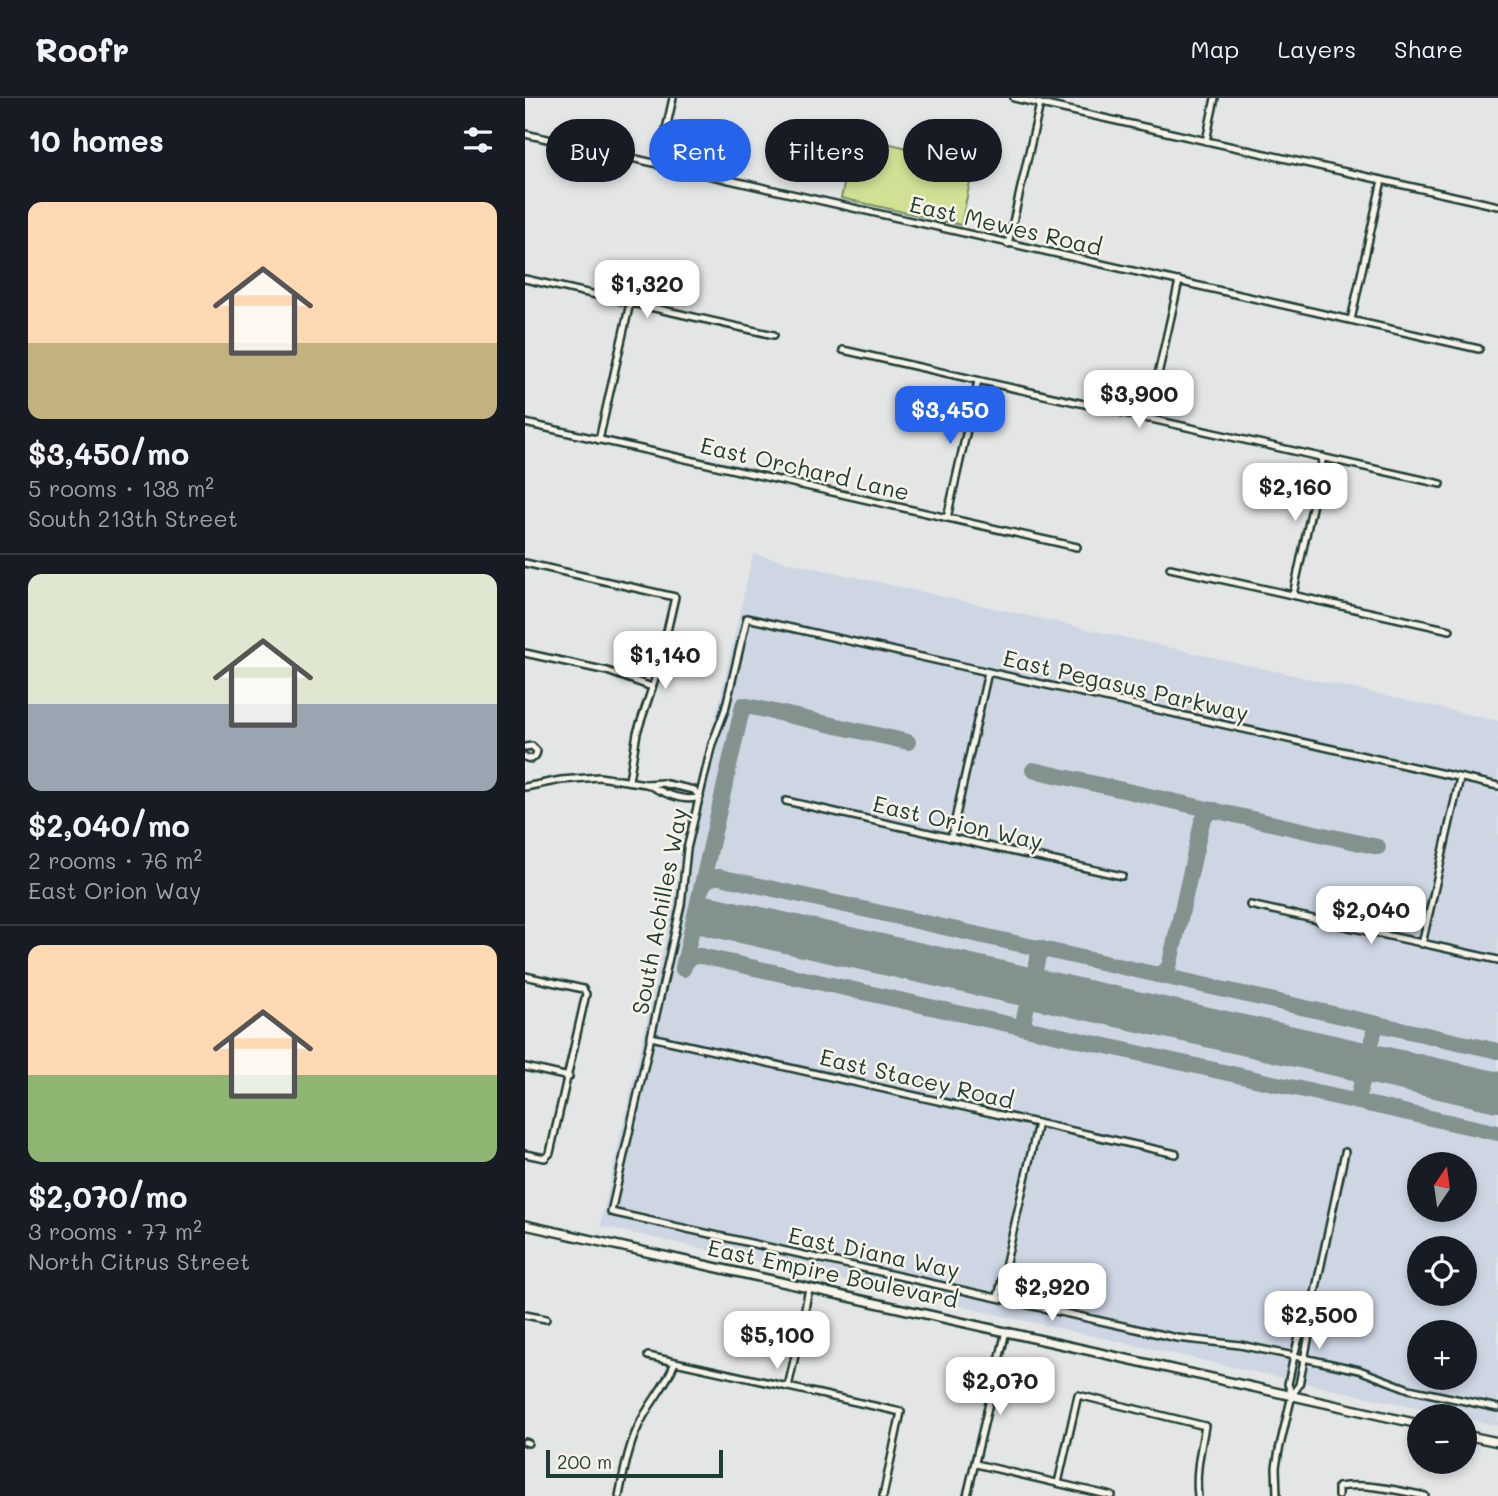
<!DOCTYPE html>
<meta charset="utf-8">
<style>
:root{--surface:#171b24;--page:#20242c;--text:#f1f3f6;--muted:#9ea1a6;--line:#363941;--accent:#2563eb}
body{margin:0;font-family:Mali,sans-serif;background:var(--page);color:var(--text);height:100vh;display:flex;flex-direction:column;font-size:26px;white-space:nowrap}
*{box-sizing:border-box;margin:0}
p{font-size:23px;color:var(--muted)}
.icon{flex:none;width:38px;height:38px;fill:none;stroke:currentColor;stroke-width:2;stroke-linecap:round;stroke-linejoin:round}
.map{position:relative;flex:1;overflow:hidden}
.side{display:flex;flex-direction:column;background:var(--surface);width:525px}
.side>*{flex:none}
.banner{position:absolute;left:21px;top:21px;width:665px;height:63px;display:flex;gap:14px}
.needle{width:46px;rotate:13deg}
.buttons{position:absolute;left:882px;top:1054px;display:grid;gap:14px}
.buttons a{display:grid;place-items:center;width:70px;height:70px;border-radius:50%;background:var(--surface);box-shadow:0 4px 10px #0003;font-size:35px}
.scale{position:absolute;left:21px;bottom:18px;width:177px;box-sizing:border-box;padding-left:7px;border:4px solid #1f3d34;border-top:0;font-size:19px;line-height:24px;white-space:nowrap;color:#1f3d34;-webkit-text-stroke:5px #f7f3e8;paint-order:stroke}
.price{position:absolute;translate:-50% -60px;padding:0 16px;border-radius:14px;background:#fff;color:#222;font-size:23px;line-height:46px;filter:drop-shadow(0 2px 4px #0008)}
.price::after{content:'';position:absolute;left:50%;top:42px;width:21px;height:16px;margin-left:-10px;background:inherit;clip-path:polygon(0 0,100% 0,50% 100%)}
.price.current{background:var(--accent);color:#fff}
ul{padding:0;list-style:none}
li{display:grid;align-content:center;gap:14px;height:371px;padding:0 28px}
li+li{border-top:2px solid var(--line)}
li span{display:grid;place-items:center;height:217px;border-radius:14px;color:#555}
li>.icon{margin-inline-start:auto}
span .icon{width:126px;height:126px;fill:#fffc;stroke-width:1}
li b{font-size:30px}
h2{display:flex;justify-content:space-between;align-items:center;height:84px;padding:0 28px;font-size:30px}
.chip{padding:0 24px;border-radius:32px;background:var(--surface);box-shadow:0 4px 10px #0003;font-size:24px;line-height:63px}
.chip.current{background:var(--accent);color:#fff}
header{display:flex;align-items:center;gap:42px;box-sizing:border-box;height:98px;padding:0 35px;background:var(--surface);border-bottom:2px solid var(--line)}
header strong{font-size:33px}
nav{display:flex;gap:38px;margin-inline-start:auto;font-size:24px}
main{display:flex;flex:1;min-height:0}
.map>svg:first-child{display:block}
.built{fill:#ced6e4;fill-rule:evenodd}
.green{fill:#d0e094;stroke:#788e64;stroke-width:2}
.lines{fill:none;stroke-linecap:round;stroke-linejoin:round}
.taxiway{stroke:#82928d;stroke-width:16}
.runway{stroke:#82928d;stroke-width:40}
.street-casing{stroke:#1f3d34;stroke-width:10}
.secondary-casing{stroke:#1f3d34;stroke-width:12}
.street{stroke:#f7f3e8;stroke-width:5}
.secondary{stroke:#f7f3e8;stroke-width:7}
.labels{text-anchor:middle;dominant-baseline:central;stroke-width:5;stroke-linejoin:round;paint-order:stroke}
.street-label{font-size:23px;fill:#1f3d34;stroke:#f7f3e8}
</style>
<header>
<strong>Roofr</strong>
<nav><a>Map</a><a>Layers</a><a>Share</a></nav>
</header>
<main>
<section class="side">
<h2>10 homes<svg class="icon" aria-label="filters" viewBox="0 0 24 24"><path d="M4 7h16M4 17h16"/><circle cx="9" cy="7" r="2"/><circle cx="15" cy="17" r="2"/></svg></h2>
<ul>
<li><span style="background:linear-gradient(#ffd9b3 65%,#c2b280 0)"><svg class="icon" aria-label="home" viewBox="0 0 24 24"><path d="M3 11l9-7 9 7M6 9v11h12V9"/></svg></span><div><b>$3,450/mo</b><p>5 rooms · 138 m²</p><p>South 213th Street</p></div></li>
<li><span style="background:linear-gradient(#dfe7d0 60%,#9aa5b1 0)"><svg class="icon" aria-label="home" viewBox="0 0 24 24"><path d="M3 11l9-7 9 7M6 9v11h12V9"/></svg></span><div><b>$2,040/mo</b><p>2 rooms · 76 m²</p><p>East Orion Way</p></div></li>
<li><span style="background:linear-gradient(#ffd9b3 60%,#8fb573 0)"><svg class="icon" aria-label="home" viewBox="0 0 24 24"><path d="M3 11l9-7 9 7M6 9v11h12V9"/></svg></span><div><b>$2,070/mo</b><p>3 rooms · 77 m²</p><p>North Citrus Street</p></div></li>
</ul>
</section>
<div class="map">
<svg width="973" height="1398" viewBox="0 0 973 1398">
<rect width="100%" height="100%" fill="#e4e6e6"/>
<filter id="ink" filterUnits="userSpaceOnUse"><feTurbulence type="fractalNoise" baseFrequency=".0143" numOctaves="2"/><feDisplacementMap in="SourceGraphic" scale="14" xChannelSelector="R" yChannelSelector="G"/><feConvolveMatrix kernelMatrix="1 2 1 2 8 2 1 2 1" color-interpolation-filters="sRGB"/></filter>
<g filter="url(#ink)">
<path class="built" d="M228,456L973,623V1328L940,1320V1318H928L75,1128ZM894,1066H940V1111H894ZM894,1150H940V1195H894ZM894,1234H940V1279H894Z"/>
<polygon class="green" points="330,38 449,65 436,127 316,100"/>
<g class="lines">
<g class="taxiway">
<polyline points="508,672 853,749"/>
<path d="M176,791C180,783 185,778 195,779L973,953"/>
<polyline points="158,870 218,607 383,644"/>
<path d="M158,871C161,862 166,857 176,858L973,1035"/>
<polyline points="632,877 639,874 644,869 677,724 683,715 690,712"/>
<polyline points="497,929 515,850"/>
<polyline points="832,1004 851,926"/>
</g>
<polyline class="runway" points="185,818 973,994"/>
<defs>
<g id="street">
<polyline points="489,0 973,108"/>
<polyline points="0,36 954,251"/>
<polyline points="681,43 690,0"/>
<polyline points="133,67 148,0"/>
<polyline points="483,146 515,6"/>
<polyline points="0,181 249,237"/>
<polyline points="826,222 857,82"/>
<polyline points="318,252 916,386"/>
<polyline points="623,321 654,183"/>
<polyline points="0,325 552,449"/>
<polyline points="74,342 105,205"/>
<polyline points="422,420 453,283"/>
<polyline points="0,465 150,499 133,572 112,635 104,682"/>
<polyline points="645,470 925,532"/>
<polyline points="768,497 798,359"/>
<polyline points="0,555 82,573 127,589"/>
<path d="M0,649L7,648L12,653C11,660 6,663 0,659"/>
<path d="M122,686C136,694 159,705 175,699"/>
<polyline points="973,688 222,520 200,612 187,646 162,751 156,807 86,1114 652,1240 715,1247 769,1258 834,1272 884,1291 973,1310"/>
<polyline points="0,689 36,682 74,679 121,686 137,685 169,692 175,699"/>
<polyline points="261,703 597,778"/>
<polyline points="426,740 463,574"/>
<polyline points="725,807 973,862"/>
<polyline points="897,846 935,680"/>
<polyline points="0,878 58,891 61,896 25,1055 20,1060 0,1056"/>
<polyline points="126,939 651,1056"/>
<polyline points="0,969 44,979"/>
<polyline points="473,1199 513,1025"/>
<polyline points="0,1217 21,1221"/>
<polyline points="273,1244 272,1229 275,1219 279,1216 284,1190"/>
<polyline points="123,1258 376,1314 358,1398"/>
<polyline points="263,1289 273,1244 281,1227 279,1216"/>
<polyline points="767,1297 763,1286 769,1258 774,1239 784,1231"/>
<polyline points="0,1344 3,1345"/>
<polyline points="451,1366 587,1398"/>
<path d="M533,1385L553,1297L680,1328C676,1351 670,1374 673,1398"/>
<path d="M94,1398C99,1374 103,1349 114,1327C124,1305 142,1287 150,1264"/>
<polyline points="442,1398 481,1233"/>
<polyline points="752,1398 751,1369 754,1352 767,1297 774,1287 783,1242 790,1195 820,1054"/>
<path d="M813,1398V1389C843,1385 871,1392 900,1398"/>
</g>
<g id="secondary">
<polyline points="0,1127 894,1326"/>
<polyline points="940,1337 973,1344"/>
</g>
</defs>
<use href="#street" class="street-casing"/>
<use href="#secondary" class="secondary-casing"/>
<use href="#street" class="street"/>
<use href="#secondary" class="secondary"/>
</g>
</g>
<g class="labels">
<g class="street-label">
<text transform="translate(481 127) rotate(13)">East Mewes Road</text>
<text transform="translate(280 370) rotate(13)">East Orchard Lane</text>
<text transform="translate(601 587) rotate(13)">East Pegasus Parkway</text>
<text transform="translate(433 724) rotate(13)">East Orion Way</text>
<text transform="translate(134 813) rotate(-79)">South Achilles Way</text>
<text transform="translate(392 980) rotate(13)">East Stacey Road</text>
<text transform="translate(349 1154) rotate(12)">East Diana Way</text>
<text transform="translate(308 1175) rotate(12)">East Empire Boulevard</text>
</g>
</g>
</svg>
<div class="buttons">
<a><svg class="needle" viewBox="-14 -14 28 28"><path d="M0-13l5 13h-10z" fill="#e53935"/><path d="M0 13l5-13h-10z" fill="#9ea1a6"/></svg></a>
<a><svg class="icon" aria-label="locate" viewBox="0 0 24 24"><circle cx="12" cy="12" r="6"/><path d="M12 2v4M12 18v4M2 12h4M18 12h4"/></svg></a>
<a>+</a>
<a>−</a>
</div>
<div class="scale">200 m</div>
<b class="price" style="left:122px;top:222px">$1,320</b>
<b class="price" style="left:614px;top:332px">$3,900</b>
<b class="price current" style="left:425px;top:348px">$3,450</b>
<b class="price" style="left:770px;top:425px">$2,160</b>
<b class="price" style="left:140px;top:593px">$1,140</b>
<b class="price" style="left:846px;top:848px">$2,040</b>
<b class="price" style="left:527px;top:1225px">$2,920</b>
<b class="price" style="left:794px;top:1253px">$2,500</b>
<b class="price" style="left:252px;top:1273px">$5,100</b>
<b class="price" style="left:475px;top:1319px">$2,070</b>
<div class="banner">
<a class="chip">Buy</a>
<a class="chip current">Rent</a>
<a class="chip">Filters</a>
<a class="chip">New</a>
</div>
</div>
</main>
